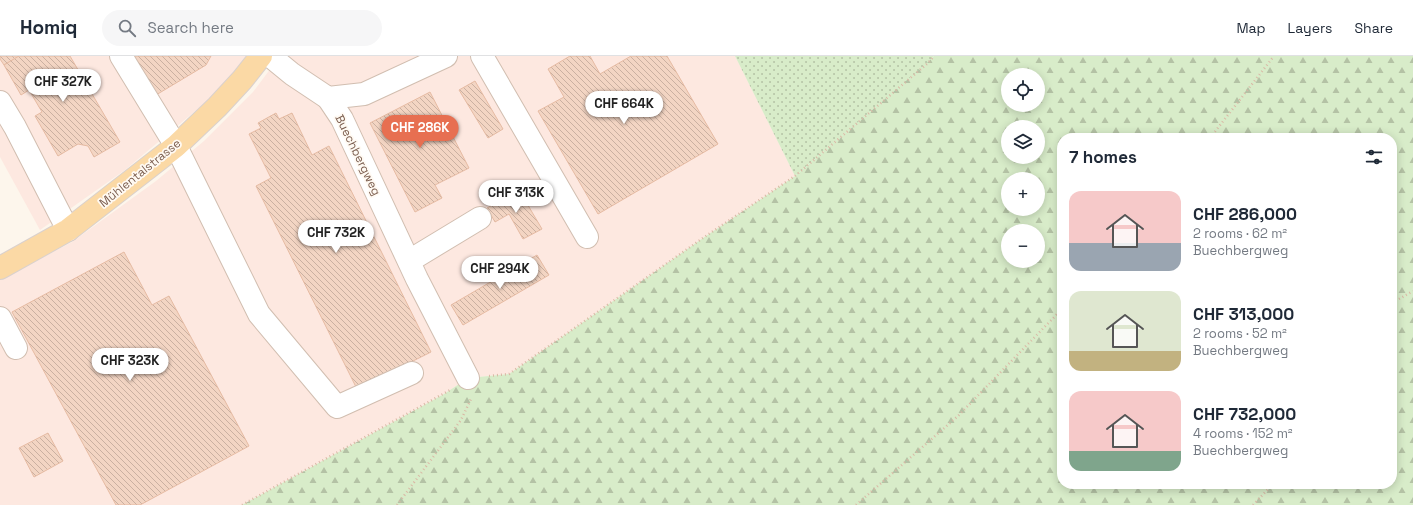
<!DOCTYPE html>
<meta charset="utf-8">
<style>
:root{--surface:#fff;--page:#f6f6f7;--text:#1f2937;--muted:#747a83;--line:#e0e1e3;--accent:#e76f51}
body{margin:0;font-family:"Space Grotesk",sans-serif;background:var(--page);color:var(--text);height:100vh;display:flex;flex-direction:column;font-size:15px;white-space:nowrap}
*{box-sizing:border-box;margin:0}
p{font-size:13px;color:var(--muted)}
.icon{flex:none;width:22px;height:22px;fill:none;stroke:currentColor;stroke-width:2;stroke-linecap:round;stroke-linejoin:round}
.map{position:relative;flex:1;overflow:hidden}
.panel{position:absolute;left:1057px;top:77px;width:340px;height:356px;display:flex;flex-direction:column;background:var(--surface);border-radius:16px;box-shadow:0 2px 10px #0003}
.panel>*{flex:none}
.controls{position:absolute;left:1001px;top:12px;display:grid;gap:8px}
.controls a{display:grid;place-items:center;width:44px;height:44px;border-radius:50%;background:var(--surface);box-shadow:0 2px 10px #0003;font-size:20px}
.price{position:absolute;translate:-50% -34px;padding:0 9px;border-radius:14px;background:#fff;color:#222;font-size:13px;line-height:26px;filter:drop-shadow(0 1px 2px #0008)}
.price::after{content:'';position:absolute;left:50%;top:24px;width:12px;height:9px;margin-left:-6px;background:inherit;clip-path:polygon(0 0,100% 0,50% 100%)}
.price.current{background:var(--accent);color:#fff}
ul{padding:0;list-style:none}
li{display:flex;align-items:center;gap:12px;height:100px;padding:0 12px}
li span{display:grid;place-items:center;flex:none;width:112px;height:80px;border-radius:12px;color:#555}
li>.icon{margin-inline-start:auto}
span .icon{width:48px;height:48px;fill:#fffc;stroke-width:1}
li b{font-size:17px}
h2{display:flex;justify-content:space-between;align-items:center;height:48px;padding:0 12px;font-size:17px}
header{display:flex;align-items:center;gap:24px;box-sizing:border-box;height:56px;padding:0 20px;background:var(--surface);border-bottom:1px solid var(--line)}
header strong{font-size:19px}
nav{display:flex;gap:22px;margin-inline-start:auto;font-size:14px}
.search{width:280px;height:36px;background:var(--page);display:flex;align-items:center;gap:10px;box-sizing:border-box;padding:0 14px;border-radius:22px;color:var(--muted);font-size:15px}
.map>svg:first-child{display:block}
.commercial{fill:#fde8e0}
.grass{fill:url(#grass-dots)}
.forest{fill:url(#forest-firs);fill-rule:evenodd}
.building{fill:url(#building-back-hatch);stroke:#e6bba3}
.lines{fill:none;stroke-linecap:round;stroke-linejoin:round}
.minor-casing{stroke:#d1beb0;stroke-width:24}
.major-casing{stroke:#dad1cd;stroke-width:24}
.path{stroke:#d9b8a5;stroke-width:2.5;stroke-dasharray:1 3;stroke-linecap:butt}
.minor{stroke:#fff;stroke-width:22}
.major{stroke:#fbd9a5;stroke-width:22}
.labels{text-anchor:middle;dominant-baseline:central;stroke-width:3.5;stroke-linejoin:round;paint-order:stroke}
.street-label{font-size:12px;fill:#7a5c4d;stroke:#fffaf3}
</style>
<header>
<strong>Homiq</strong>
<div class="search"><svg class="icon" aria-label="search" viewBox="0 0 24 24"><circle cx="10" cy="10" r="6"/><path d="M15 15l6 6"/></svg>Search here</div>
<nav><a>Map</a><a>Layers</a><a>Share</a></nav>
</header>
<div class="map">
<svg width="1413" height="449" viewBox="0 0 1413 449">
<defs>
<pattern id="grass-dots" width="8" height="8" patternUnits="userSpaceOnUse"><rect width="8" height="8" fill="#d8ecc9"/><path d="M2 2h.1M6 6h.1" fill="none" stroke="#b4c2a5" stroke-width="1.8" stroke-linecap="round"/></pattern>
<pattern id="forest-firs" width="22" height="20" patternUnits="userSpaceOnUse"><rect width="22" height="20" fill="#d8ecc9"/><path d="M5 1l3.5 6h-7zM16 11l3.5 6h-7z" fill="#b4c2a5"/></pattern>
<pattern id="building-back-hatch" width="6" height="6" patternUnits="userSpaceOnUse"><rect width="6" height="6" fill="#f3d5c3"/><path d="M-1 5l2 2M0 0l6 6M5-1l2 2" fill="none" stroke="#cab0a1"/></pattern>
</defs>
<rect width="100%" height="100%" fill="#fdf6ec"/>
<g class="commercial">
<polygon points="0,0 247,0 243,7 207,45 125,114 40,174 0,101"/>
<polygon points="280,0 735,0 795,120 703,182 509,318 468,322 444,338 242,449 0,449 0,224 72,186 156,125 204,85 253,36"/>
</g>
<polygon class="grass" points="735,0 934,0 928,7 795,120"/>
<path class="forest" d="M934,0H1413V449H242L444,338L468,322L509,318L703,182L795,120L927,7ZM1008,19H1038V49H1008ZM1008,71H1038V101H1008ZM1062,82H1392V428H1062ZM1008,123H1038V153H1008ZM1008,175H1038V205H1008Z"/>
<g class="building">
<polygon points="0,0 19,0 4,9 0,3"/>
<polygon points="19,0 70,0 120,86 94,101 88,90 78,88 58,100 35,60 42,56 29,34 21,39 4,9"/>
<polygon points="132,0 211,0 206,9 156,39"/>
<polygon points="570,0 590,0 600,18 631,0 667,0 718,88 598,158 538,55 564,41 548,13"/>
<polygon points="475,25 503,73 488,82 459,34"/>
<polygon points="430,36 469,112 435,129 442,142 415,156 370,67"/>
<polygon points="276,57 279,63 292,57 312,99 329,90 431,296 357,333 256,130 271,122 249,78 261,72 258,67"/>
<polygon points="519,134 542,173 523,183 509,158 495,166 487,152"/>
<polygon points="124,196 152,249 169,240 249,390 140,449 116,449 12,256"/>
<polygon points="537,199 549,219 463,269 451,249"/>
<polygon points="48,377 63,405 34,421 19,392"/>
</g>
<g class="lines">
<defs>
<g id="minor">
<polyline points="121,0 176,90 259,258 337,351 412,317"/>
<polyline points="270,0 292,18 328,42 364,38 446,0"/>
<polyline points="482,0 587,181"/>
<polyline points="328,42 342,63 417,223 468,322"/>
<polyline points="0,46 15,71 68,174"/>
<polyline points="409,205 480,162"/>
<polyline points="0,262 16,292"/>
</g>
<polyline id="major" points="0,212 68,174 176,90 217,51 242,24 261,0"/>
</defs>
<use href="#minor" class="minor-casing"/>
<use href="#major" class="major-casing"/>
<g class="path">
<polyline points="1210,82 1274,0"/>
<polyline points="1392,247 1413,235"/>
<polyline points="489,320 509,318 703,182 795,120 928,7 934,0"/>
<polyline points="242,449 452,333"/>
<polyline points="397,449 461,364 471,343"/>
<polyline points="856,449 958,360 1062,253"/>
<polyline points="1253,449 1273,428"/>
</g>
<use href="#minor" class="minor"/>
<use href="#major" class="major"/>
</g>
<g class="labels">
<g class="street-label">
<text transform="translate(358 99) rotate(64)">Buechbergweg</text>
<text transform="translate(140 117) rotate(-39)">Mühlentalstrasse</text>
</g>
</g>
</svg>
<div class="controls">
<a><svg class="icon" aria-label="locate" viewBox="0 0 24 24"><circle cx="12" cy="12" r="6"/><path d="M12 2v4M12 18v4M2 12h4M18 12h4"/></svg></a>
<a><svg class="icon" aria-label="layers" viewBox="0 0 24 24"><path d="M12 4l9 5-9 5-9-5zM3 14l9 5 9-5"/></svg></a>
<a>+</a>
<a>−</a>
</div>
<b class="price" style="left:63px;top:47px">CHF 327K</b>
<b class="price" style="left:624px;top:69px">CHF 664K</b>
<b class="price current" style="left:420px;top:93px">CHF 286K</b>
<b class="price" style="left:516px;top:158px">CHF 313K</b>
<b class="price" style="left:336px;top:198px">CHF 732K</b>
<b class="price" style="left:500px;top:234px">CHF 294K</b>
<b class="price" style="left:130px;top:326px">CHF 323K</b>
<section class="panel">
<h2>7 homes<svg class="icon" aria-label="filters" viewBox="0 0 24 24"><path d="M4 7h16M4 17h16"/><circle cx="9" cy="7" r="2"/><circle cx="15" cy="17" r="2"/></svg></h2>
<ul>
<li><span style="background:linear-gradient(#f6c9c9 65%,#9aa5b1 0)"><svg class="icon" aria-label="home" viewBox="0 0 24 24"><path d="M3 11l9-7 9 7M6 9v11h12V9"/></svg></span><div><b>CHF 286,000</b><p>2 rooms · 62 m²</p><p>Buechbergweg</p></div></li>
<li><span style="background:linear-gradient(#dfe7d0 75%,#c2b280 0)"><svg class="icon" aria-label="home" viewBox="0 0 24 24"><path d="M3 11l9-7 9 7M6 9v11h12V9"/></svg></span><div><b>CHF 313,000</b><p>2 rooms · 52 m²</p><p>Buechbergweg</p></div></li>
<li><span style="background:linear-gradient(#f6c9c9 75%,#7fa58c 0)"><svg class="icon" aria-label="home" viewBox="0 0 24 24"><path d="M3 11l9-7 9 7M6 9v11h12V9"/></svg></span><div><b>CHF 732,000</b><p>4 rooms · 152 m²</p><p>Buechbergweg</p></div></li>
</ul>
</section>
</div>
